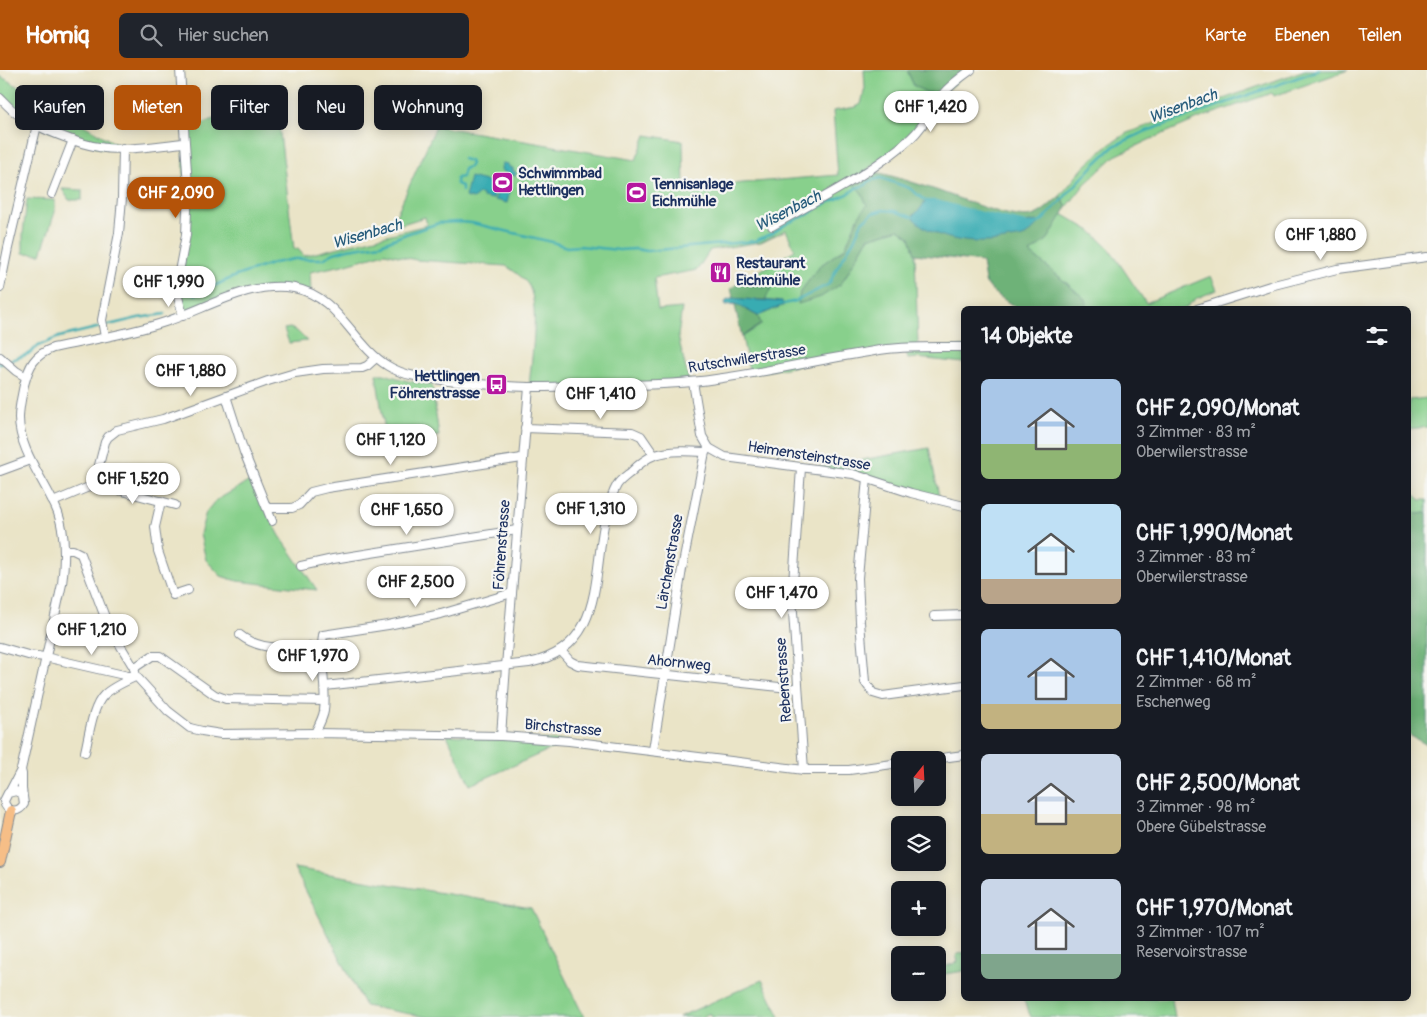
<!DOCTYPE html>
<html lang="de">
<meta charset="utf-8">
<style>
:root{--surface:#171b24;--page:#20242c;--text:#f1f3f6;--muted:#9ea1a6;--accent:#b45309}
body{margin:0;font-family:Pangolin,sans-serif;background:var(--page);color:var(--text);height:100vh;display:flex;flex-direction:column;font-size:19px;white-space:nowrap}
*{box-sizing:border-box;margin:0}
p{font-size:16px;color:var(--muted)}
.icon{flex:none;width:28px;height:28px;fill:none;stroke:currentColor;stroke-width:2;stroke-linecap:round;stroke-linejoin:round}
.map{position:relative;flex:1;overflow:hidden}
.details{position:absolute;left:961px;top:236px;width:450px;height:695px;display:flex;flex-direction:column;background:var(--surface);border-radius:8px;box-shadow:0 2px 12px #0003}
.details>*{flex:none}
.guide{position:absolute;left:15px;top:15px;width:475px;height:45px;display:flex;gap:10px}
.needle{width:32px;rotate:18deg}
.tools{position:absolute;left:891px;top:681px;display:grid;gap:10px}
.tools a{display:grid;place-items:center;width:55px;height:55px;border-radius:8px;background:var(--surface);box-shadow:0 2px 12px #0003;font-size:25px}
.price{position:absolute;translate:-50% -42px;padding:0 11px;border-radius:18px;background:#fff;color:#222;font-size:16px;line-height:32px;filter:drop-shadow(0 1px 2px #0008)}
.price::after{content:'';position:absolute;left:50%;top:30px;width:15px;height:11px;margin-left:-8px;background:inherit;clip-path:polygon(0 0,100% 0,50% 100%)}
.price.current{background:var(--accent);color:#fff}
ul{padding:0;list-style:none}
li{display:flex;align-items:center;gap:15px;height:125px;padding:0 20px}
li span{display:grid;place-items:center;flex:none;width:140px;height:100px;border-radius:8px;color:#555}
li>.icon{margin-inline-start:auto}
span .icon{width:60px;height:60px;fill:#fffc;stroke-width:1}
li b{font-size:21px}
h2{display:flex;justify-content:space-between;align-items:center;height:60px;padding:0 20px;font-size:21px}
.tag{padding:0 18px;border-radius:8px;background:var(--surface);box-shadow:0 2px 12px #0003;font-size:18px;line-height:45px}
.tag.current{background:var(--accent);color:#fff}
header{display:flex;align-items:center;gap:30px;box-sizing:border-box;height:70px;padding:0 25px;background:var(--accent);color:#fff}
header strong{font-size:24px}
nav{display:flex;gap:28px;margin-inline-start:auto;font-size:18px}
.search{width:350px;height:45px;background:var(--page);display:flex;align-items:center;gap:12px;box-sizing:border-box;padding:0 18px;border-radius:8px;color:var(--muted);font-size:19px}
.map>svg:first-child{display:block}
.green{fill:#88d08c;stroke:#528075}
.forest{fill:#6eb278;stroke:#44706b}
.water{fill:#39acb2;stroke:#2a6e88}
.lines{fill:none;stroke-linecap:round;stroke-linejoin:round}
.stream{stroke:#39acb2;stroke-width:2.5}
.minor-casing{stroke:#828a92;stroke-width:10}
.major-casing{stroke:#828a92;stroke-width:12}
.minor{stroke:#fff;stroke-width:8}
.major{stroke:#f6be87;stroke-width:10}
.labels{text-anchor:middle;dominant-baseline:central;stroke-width:4.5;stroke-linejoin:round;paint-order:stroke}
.poi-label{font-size:15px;font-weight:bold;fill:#1b2f5e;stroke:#f6f6f2;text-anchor:start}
.street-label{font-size:15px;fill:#1b2f5e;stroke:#f6f6f2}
.water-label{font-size:16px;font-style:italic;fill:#265b7b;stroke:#f6f6f2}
</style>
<header>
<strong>Homiq</strong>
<div class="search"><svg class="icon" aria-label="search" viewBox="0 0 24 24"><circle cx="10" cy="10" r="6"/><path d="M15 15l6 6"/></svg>Hier suchen</div>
<nav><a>Karte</a><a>Ebenen</a><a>Teilen</a></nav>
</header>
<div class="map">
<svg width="1427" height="947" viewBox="0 0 1427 947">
<rect width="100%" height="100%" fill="#f6f6f2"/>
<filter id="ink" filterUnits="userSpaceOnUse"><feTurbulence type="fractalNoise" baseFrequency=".02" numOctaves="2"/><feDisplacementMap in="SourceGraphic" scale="10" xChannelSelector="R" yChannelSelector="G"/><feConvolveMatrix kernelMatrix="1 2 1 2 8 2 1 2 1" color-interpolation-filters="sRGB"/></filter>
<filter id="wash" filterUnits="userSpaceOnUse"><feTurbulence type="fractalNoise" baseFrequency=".0096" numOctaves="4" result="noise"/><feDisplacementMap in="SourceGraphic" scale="20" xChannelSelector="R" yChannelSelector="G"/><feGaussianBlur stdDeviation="1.12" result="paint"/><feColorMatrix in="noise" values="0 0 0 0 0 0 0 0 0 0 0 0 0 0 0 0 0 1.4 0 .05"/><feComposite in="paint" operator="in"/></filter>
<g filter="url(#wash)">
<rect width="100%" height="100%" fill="#eae4c7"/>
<g class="green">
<path d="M864,0H907L914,16L943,24L919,60L851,112L861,122L868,135L859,146L845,178L821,195L800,222L841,214L868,168L899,159L910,167L915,184L918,277H964V293L917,288L908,289L905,278L750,304L742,267L761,255L758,246L784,235V234L782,232L765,230L773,215L762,218L741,212L795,180L786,160L761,172L710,180L697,200L654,208L658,240L682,238L678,266L689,312L529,317C531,291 540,238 529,216C524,208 514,201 506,196L416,190L385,183L343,195L310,202L311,223L268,217L183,246L180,236V202L184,180V62L275,22L294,179H298L304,186L427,155L425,147L392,157L394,150L436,56L636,90L646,65L683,71L684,118L838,105L833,41L856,37L861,34L865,18Z"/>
<polygon points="1305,0 1348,0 1274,26 1272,23 1203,47 1151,69 1115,86 1085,114 1067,137 1060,126 1084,97 1104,78 1127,63"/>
<polygon points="0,6 123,78 100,78 43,58 0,28"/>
<polygon points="62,119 82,120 82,130 69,130"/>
<polygon points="27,129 55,130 55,142 41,184 23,183 23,164"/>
<polygon points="1062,144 1091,161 1109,178 1146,233 1211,206 1217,220 1197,228 1184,239 1088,239 1086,230 1056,204 1030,183 1048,169"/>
<polygon points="290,258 297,261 307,271 289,273 284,259"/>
<polygon points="376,304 384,304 408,311 432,315 439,366 387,374"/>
<polygon points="1427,328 1427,357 1409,359 1409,330"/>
<polygon points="929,378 940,431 867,408 811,399"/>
<polygon points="255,408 272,451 280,466 317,520 237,511 221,506 206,490 200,464 206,442 215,431"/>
<polygon points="1409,420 1421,430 1427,430 1427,443 1417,444 1409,436"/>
<polygon points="447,665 569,671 470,715"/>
<polygon points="294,798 531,838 584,947 427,947 365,936"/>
<polygon points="964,882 964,901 938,905 938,899 958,892 956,885"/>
<polygon points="762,910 780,947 712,947 710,943 702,947 679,947"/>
<polygon points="1023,929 1172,929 1175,947 1031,947"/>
</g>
<g class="forest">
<polygon points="907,0 971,0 943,24 928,23 914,16"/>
<path d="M869,100C893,106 916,113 939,121C959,128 1013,151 1032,146C1043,143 1051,133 1060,126L1067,137L1048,169L1030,183L1056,204L1086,230L1088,239H1018L993,222L985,212L982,192L915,184L910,167L899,159L868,168L841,214L821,227L798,234L800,222L821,195L845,178L859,146L867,135L861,122L850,111Z"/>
<path d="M741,212L762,218L773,214L765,230L736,229C743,236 748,242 758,246L761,254L742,267L731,218Z"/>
<polygon points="1409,436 1417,444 1427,443 1427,675 1409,665"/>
</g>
<g class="water">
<polygon points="502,93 508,94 509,97 513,98 513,101 516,102 515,106 502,101 501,99"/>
<polygon points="470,107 497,114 493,129 482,127 483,125 479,124 473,129 465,127"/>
<polygon points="499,114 511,117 507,133 495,130"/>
<path d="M926,131H936L973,141L1025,153L1037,151L1039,153C1036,157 1030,163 1025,166C1021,168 1015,168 1010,169C978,176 936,172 912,147L920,139Z"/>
<polygon points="731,228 782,232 784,235 758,246 736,234 726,235 725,233 726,230"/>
</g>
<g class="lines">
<g class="stream">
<polyline points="462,121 462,116 457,114 456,109 457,108 462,107 464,99 469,97 471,94 470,91 463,89"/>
<polyline points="1036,153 1039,153 1044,149 1096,93 1114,76 1144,62 1319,0"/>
<polyline points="194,225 236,206 274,193 294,189 323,189 334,183 348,179 381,174 406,164 439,153 458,152 472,153 552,172 567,177 580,176 619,180 635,179 647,181 755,171 773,163 788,153 809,144 820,136 848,124 856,118 866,115 869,111 881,108 909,118 926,131 936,131 973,141 1026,153"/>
<polyline points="784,234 796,231 829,214 838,196 854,170 862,152 873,143 883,140 894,141 912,147"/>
<polyline points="0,294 28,284 40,275 59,267 138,248 165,244"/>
</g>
</g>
</g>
<g filter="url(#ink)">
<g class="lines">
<defs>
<g id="minor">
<polyline points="180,0 188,116 186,165 177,212 177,223 183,246"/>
<path d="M0,28C6,34 12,41 20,46C38,58 78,74 99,77C122,82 160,75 184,73"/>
<polyline points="52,124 73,70"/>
<path d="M772,156C819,129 870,105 911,68C924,56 932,40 942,25C950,15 961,7 971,0"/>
<polyline points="0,218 8,178 37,55"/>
<polyline points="1197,239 1270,216 1337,199 1427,187"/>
<polyline points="105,267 102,250 119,163 122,128 123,78"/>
<polyline points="0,287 16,301 26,307"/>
<polyline points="226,326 244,382 272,451"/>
<polyline points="525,358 632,362 641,366 654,385"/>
<polyline points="709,378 725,387 853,404 911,423 964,436"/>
<polyline points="801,398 792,528 804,700"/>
<polyline points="0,401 30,390"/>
<polyline points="867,408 858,508 860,552 865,612 873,623 883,626 964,615"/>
<polyline points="96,414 175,435"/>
<polyline points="161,431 155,457 158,481 173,525 188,520"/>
<polyline points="53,432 96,414 98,399 105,372 108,367 117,360 163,349 268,311 295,303 323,299 362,298 367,296 376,288"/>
<polyline points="267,438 292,438 299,435 311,422 327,418 522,388"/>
<polyline points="65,480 73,480 81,484 108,555 134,598 136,606 168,641 190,658 202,661 221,664 315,663 501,666 569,671 804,700 849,700 900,693"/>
<polyline points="301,496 333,489 517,460"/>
<polyline points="934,546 964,545"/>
<path d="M240,565C262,583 294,577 321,577"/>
<polyline points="0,577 28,585 45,587 128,606 136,606"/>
<polyline points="561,581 570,591 578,595 798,619"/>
<polyline points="134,598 152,586 160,586 215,625 226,629 324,631"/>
<path d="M325,616L529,593C602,578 593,512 604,455C607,442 610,427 617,415C620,410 626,406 631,402C637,396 646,388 655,385C671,380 688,381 705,382"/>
<path d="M315,663C318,657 323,648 324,641C327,616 319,590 323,565L388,555L441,544L512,523"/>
<polyline points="501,666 506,596 529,317"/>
<polyline points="653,680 682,499 705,382 709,378 702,366 693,312"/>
<path d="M85,682C89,666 92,637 104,625C111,618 126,611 135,607"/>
<polyline points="926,690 964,685"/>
<path d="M21,700L22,704V719L24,734C18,744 6,742 4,731L8,723L16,721L23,725"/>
<path d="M10,721L21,700L62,514C65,490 66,466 58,443C47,413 19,382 19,348C19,337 22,325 24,315C29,296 34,285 53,278C90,270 129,264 165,252C206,239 250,210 294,218C339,226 352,274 388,296C406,307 427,308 448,311C475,314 502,316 529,317C558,317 587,316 616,315C650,315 683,314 716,309C774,301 830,287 887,279C912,276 938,277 964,277"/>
</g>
<polyline id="major" points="0,792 11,741"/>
</defs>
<use href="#minor" class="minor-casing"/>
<use href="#major" class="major-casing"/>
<use href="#minor" class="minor"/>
<use href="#major" class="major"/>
</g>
</g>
<defs>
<symbol id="stadium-square" viewBox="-11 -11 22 22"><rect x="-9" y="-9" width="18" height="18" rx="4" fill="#b5179e" stroke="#f6f6f2"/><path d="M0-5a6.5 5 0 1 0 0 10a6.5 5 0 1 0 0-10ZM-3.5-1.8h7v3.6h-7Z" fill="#fff"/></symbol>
<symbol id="restaurant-square" viewBox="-11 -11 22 22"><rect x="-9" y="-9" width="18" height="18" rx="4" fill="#b5179e" stroke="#f6f6f2"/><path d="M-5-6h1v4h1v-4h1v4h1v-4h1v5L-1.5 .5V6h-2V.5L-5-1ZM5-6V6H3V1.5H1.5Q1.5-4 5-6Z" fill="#fff"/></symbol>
<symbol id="bus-square" viewBox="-11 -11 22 22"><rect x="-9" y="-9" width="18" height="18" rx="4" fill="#b5179e" stroke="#f6f6f2"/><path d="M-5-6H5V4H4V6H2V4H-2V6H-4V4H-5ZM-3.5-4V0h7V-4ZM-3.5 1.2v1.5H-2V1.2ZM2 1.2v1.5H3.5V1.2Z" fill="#fff"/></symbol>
</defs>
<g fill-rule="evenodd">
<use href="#stadium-square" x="490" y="100" width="25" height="25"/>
<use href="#stadium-square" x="624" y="110" width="25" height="25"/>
<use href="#restaurant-square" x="708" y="190" width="25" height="25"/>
<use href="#bus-square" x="484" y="302" width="25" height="25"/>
</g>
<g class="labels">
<g class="poi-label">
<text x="518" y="103">Schwimmbad<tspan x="518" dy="17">Hettlingen</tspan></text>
<text x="652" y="114">Tennisanlage<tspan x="652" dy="17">Eichmühle</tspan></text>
<text x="736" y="193">Restaurant<tspan x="736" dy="17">Eichmühle</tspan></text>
<text x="480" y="306" text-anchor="end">Hettlingen<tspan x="480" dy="17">Föhrenstrasse</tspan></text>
</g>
<g class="street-label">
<text transform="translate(747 289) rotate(-9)">Rutschwilerstrasse</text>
<text transform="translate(809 386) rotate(9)">Heimensteinstrasse</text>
<text transform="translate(502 475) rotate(-86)">Föhrenstrasse</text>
<text transform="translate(670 492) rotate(-80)">Lärchenstrasse</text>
<text transform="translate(679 593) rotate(6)">Ahornweg</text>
<text transform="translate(784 610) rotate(-94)">Rebenstrasse</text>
<text transform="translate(563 658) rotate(5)">Birchstrasse</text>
</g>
<g class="water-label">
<text transform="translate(1183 36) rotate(-20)">Wisenbach</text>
<text transform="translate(788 141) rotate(-27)">Wisenbach</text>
<text transform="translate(367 164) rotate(-16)">Wisenbach</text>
</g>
</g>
</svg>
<div class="tools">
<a><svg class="needle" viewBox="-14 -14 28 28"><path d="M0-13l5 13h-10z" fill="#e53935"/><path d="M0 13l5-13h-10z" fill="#9ea1a6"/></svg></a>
<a><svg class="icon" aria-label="layers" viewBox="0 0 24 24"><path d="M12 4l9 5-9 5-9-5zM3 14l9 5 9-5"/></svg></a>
<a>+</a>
<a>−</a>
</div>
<b class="price" style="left:931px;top:63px">CHF 1,420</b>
<b class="price current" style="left:176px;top:149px">CHF 2,090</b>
<b class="price" style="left:1321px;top:191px">CHF 1,880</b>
<b class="price" style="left:169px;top:238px">CHF 1,990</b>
<b class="price" style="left:191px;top:327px">CHF 1,880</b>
<b class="price" style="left:601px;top:350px">CHF 1,410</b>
<b class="price" style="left:391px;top:396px">CHF 1,120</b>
<b class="price" style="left:133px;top:435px">CHF 1,520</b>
<b class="price" style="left:591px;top:465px">CHF 1,310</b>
<b class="price" style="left:407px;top:466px">CHF 1,650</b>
<b class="price" style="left:416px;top:538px">CHF 2,500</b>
<b class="price" style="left:782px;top:549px">CHF 1,470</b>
<b class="price" style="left:92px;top:586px">CHF 1,210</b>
<b class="price" style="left:313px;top:612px">CHF 1,970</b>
<div class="guide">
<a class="tag">Kaufen</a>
<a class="tag current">Mieten</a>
<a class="tag">Filter</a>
<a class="tag">Neu</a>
<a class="tag">Wohnung</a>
</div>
<section class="details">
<h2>14 Objekte<svg class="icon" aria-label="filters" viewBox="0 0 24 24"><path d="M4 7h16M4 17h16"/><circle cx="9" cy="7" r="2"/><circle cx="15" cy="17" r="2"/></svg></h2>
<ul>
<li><span style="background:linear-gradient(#a9c7e8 65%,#8fb573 0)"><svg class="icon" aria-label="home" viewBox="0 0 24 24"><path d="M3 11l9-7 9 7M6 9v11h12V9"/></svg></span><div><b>CHF 2,090/Monat</b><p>3 Zimmer · 83 m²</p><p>Oberwilerstrasse</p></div></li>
<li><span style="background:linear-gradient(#bfe0f5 75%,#b9a48a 0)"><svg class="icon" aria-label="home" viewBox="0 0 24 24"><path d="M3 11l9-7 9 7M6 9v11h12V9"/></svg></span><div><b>CHF 1,990/Monat</b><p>3 Zimmer · 83 m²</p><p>Oberwilerstrasse</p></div></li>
<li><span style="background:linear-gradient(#a9c7e8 75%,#c2b280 0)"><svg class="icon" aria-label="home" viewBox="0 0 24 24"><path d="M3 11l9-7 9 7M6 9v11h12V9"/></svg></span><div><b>CHF 1,410/Monat</b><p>2 Zimmer · 68 m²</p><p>Eschenweg</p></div></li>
<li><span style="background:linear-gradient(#c9d6e8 60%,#c2b280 0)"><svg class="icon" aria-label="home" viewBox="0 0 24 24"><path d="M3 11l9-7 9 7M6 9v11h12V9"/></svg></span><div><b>CHF 2,500/Monat</b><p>3 Zimmer · 98 m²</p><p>Obere Gübelstrasse</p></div></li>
<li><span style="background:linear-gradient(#c9d6e8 75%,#7fa58c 0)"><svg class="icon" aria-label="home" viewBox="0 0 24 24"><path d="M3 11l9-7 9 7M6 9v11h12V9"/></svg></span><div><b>CHF 1,970/Monat</b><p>3 Zimmer · 107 m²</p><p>Reservoirstrasse</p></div></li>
</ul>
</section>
</div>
